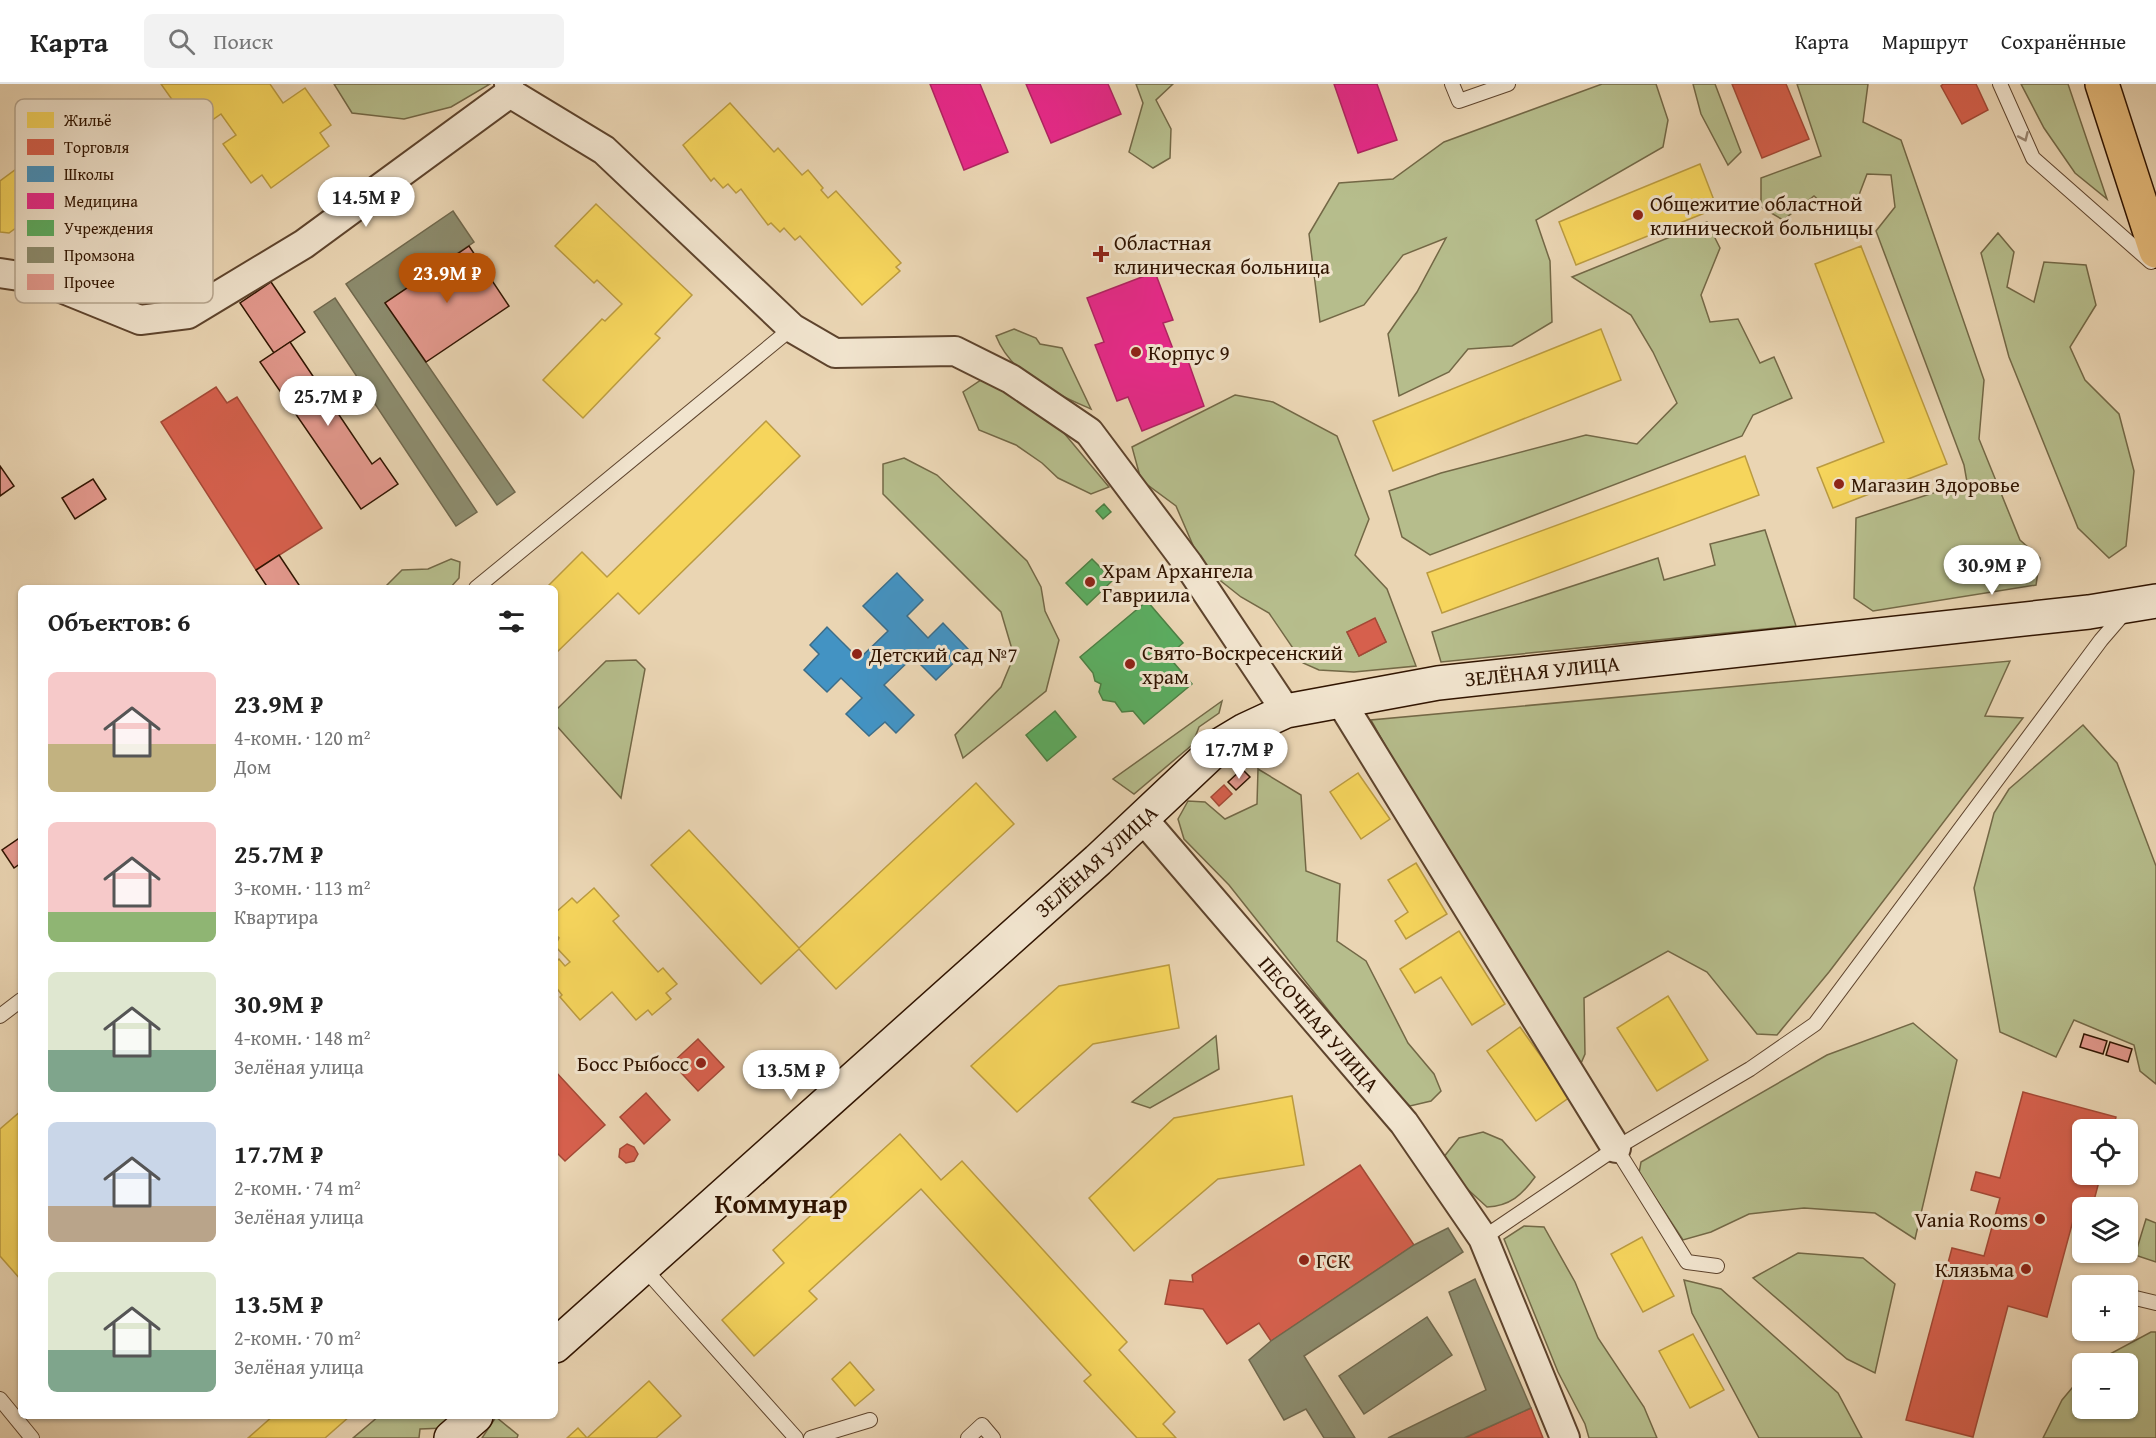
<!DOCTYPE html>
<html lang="ru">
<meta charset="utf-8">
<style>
:root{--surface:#fff;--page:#f2f2f2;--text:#222;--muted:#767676;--line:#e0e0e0;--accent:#b45309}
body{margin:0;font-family:"Gentium Book Plus",serif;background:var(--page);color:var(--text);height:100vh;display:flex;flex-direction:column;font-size:22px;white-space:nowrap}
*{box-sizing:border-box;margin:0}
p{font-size:20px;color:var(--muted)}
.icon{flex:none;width:33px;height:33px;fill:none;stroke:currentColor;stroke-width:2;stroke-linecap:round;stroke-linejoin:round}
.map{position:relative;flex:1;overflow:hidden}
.details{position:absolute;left:18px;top:501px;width:540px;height:834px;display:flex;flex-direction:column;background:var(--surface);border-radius:9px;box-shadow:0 2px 4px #0004}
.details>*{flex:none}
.buttons{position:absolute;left:2072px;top:1035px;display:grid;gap:12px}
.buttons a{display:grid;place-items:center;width:66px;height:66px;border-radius:9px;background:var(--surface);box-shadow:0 2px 4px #0004;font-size:30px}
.price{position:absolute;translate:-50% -51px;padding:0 14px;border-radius:21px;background:#fff;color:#222;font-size:20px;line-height:39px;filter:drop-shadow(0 2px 3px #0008)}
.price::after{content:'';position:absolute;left:50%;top:36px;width:18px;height:14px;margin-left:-9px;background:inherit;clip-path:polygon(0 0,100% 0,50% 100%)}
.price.on{background:var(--accent);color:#fff}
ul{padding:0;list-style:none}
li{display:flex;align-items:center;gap:18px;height:150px;padding:0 30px}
li span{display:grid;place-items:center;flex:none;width:168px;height:120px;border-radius:9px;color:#555}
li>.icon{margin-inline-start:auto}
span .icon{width:72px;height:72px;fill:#fffc;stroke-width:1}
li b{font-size:26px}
h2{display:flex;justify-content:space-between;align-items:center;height:72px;padding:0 30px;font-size:26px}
header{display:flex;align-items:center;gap:36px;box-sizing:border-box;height:84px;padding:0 30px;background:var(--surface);border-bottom:2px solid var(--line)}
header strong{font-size:28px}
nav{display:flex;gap:33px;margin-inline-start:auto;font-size:21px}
.search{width:420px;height:54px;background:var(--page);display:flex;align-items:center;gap:15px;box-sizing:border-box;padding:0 21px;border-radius:9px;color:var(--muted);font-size:22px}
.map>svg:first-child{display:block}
.green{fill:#b6bd8c;stroke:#736846;stroke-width:1.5;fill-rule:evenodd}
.homes{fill:#f6d55c;stroke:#bb9b40;stroke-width:1.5}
.shops{fill:#d6604d;stroke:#a44936;stroke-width:1.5}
.schools{fill:#4393c3;stroke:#3d6d88;stroke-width:1.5}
.health{fill:#e7298a;stroke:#b02361;stroke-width:1.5}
.public{fill:#5aae61;stroke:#4d8044;stroke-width:1.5}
.industry{fill:#8c8c6e;stroke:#70684d;stroke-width:1.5}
.building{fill:#e4998e;stroke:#301400;stroke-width:1.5}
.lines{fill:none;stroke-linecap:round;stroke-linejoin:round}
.lane-casing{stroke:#5e442d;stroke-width:16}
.street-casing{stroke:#5e442d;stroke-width:32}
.secondary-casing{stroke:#301400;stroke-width:36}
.primary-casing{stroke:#301400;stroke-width:36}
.lane{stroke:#f1e4ce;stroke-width:14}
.street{stroke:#f1e4ce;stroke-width:28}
.secondary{stroke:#f1e4ce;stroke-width:33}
.primary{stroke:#e5ba7a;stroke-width:33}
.oneway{stroke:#9a8671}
.poi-dot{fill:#8f2418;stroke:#f1e4ce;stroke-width:2}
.labels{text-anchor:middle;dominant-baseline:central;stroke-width:6;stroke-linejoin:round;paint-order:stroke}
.poi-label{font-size:21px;fill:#301400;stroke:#f1e4ce;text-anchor:start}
.street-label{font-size:21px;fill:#301400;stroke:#f1e4ce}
.district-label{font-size:27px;font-weight:bold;fill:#301400;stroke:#f1e4ce}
.key{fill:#f1e4ce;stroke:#b7a690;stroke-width:1.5}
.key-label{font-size:16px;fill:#301400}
</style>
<header>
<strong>Карта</strong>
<div class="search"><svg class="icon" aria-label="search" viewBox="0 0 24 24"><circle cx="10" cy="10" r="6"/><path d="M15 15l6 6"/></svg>Поиск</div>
<nav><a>Карта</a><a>Маршрут</a><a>Сохранённые</a></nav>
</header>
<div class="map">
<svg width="2156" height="1354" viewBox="0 0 2156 1354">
<rect width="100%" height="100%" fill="#ead5b3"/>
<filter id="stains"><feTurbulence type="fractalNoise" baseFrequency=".00333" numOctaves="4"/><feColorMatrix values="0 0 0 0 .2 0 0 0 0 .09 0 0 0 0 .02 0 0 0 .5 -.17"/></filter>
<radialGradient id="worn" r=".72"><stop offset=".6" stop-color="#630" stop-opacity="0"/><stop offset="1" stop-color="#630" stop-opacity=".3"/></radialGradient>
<g class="green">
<polygon points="334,0 490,0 451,23 404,35 352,29"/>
<polygon points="1136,0 1173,0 1156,16 1171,45 1170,74 1153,84 1129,68 1143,19"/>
<polygon points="1602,0 1656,0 1668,36 1663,63 1536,136 1550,177 1552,238 1512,262 1468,265 1449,288 1399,312 1388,250 1417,208 1446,154 1403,171 1364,221 1320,238 1309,150 1339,99 1393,95 1444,58"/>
<polygon points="1693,0 1715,0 1741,68 1728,81 1701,30"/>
<polygon points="1797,0 1868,0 1863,38 1901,56 1984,296 1979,355 2020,456 2040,474 2036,501 1873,527 1854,514 1856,434 1967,398 1964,381 1876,147 1895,123 1891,91 1867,90 1854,124 1831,127 1814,112 1783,136 1761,123 1761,94 1821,72"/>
<polygon points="2021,0 2068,0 2107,115 2075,89 2044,44"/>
<polygon points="1707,138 1720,164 1701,211 1710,238 1738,235 1760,279 1774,273 1792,314 1753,331 1742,352 1430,471 1402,453 1389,407 1441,389 1586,351 1637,360 1677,319 1653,268 1631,231 1572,193"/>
<polygon points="1998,149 2014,168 2007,203 2034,218 2044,178 2086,181 2096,221 2070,263 2085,296 2119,330 2134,387 2126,462 2109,474 2078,444 2009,273 1981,169"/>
<path d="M1014,245L1036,254L1040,260L1062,264L1091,325C1054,309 1012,292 996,252Z"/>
<polygon points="987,292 1054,337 1109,403 1091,410 1058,394 1042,379 1016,361 979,346 963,308"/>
<path d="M1235,311L1273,318L1337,352L1369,435L1355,471L1387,505L1416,582L1354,588L1319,586L1303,579L1269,529L1241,513L1202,482L1176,422L1141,396L1132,363ZM1375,535L1386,558L1359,572L1347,548Z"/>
<polygon points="904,374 937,391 1027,477 1041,503 1045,527 1059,556 1046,607 963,674 955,651 1001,603 1014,572 1001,528 883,410 883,380"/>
<polygon points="1765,446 1796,542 1441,578 1432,548 1658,474 1664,496 1715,481 1710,460"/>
<polygon points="451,475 460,478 459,494 450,504 384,504 402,486 428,485"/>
<polygon points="636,576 645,585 621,714 555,640 555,627 606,577"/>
<polygon points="2010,577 1985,632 2023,634 1829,888 1777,951 1757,950 1707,888 1668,867 1584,914 1585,970 1579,984 1461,796 1371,636"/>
<polygon points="1222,617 1219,629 1199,643 1192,661 1134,710 1113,695"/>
<polygon points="2083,641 2117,679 2156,782 2156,1000 2140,987 2134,961 2074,936 2056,973 2000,948 1974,804 1989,748 1994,729 2009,705"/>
<polygon points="1258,685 1301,711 1306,787 1340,800 1337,857 1366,877 1408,959 1434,990 1441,1007 1431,1017 1410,1022 1390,1004 1229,801 1184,755 1178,735 1188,717 1205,718 1225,735 1257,720"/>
<polygon points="1913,939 1957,976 1915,1155 1875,1129 1804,1124 1749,1130 1711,1148 1683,1156 1639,1089 1641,1078 1827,971"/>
<polygon points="1216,952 1219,985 1150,1024 1132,1018"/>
<path d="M1483,1048L1502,1056L1535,1093C1522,1111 1510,1122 1487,1123L1439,1079L1459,1054Z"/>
<polygon points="2146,1135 2156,1139 2156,1178 2135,1171"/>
<polygon points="1524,1142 1544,1143 1575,1198 1598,1254 1644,1323 1657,1354 1589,1354 1585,1340 1558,1288 1504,1155"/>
<polygon points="1798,1169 1863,1174 1895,1200 1875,1289 1847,1275 1753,1194"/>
<polygon points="1684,1196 1721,1205 1838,1309 1862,1354 1759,1354 1692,1229"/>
<polygon points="2151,1248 2156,1248 2156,1354 2043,1354 2062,1316 2082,1292 2082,1324 2127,1324 2127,1280 2093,1279"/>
<polygon points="379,1332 452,1332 445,1344 420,1345 419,1354 353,1354"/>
<polygon points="496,1333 518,1351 517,1354 482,1354"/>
</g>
<g class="homes">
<polygon points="161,0 270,0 283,19 305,4 331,41 320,49 329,62 271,104 262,91 251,99 223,60 236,51 221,30 195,48"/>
<polygon points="730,19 774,68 778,64 802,91 808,86 823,104 821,106 828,114 836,107 901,179 896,183 900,187 862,221 800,152 795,156 784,144 780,148 771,139 768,141 741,105 736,109 728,100 723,104 714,94 711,97 683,61"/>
<polygon points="65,49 102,97 28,152 20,141 9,149 0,148 0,97"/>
<polygon points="1700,80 1717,124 1576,181 1559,138"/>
<polygon points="596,120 692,211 655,250 660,254 583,334 543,296 602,235 605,237 622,220 597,196 594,199 555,162"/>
<polygon points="1861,162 1947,380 1833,424 1817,384 1884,358 1815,180"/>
<polygon points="1601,245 1621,296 1393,387 1373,337"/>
<polygon points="766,337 800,372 639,530 618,509 555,570 555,504 546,504 582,468 607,493"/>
<polygon points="1745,372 1759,411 1442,529 1427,489"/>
<polygon points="1358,689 1390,735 1361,755 1330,708"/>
<polygon points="976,699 1014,740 836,905 799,865 761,900 651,781 689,746 799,864"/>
<polygon points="1416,779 1447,830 1406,855 1395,837 1408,828 1388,796"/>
<polygon points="594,804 619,832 613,837 619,844 658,888 663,884 677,900 666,909 671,915 652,931 648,926 636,936 612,908 580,936 560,913 562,911 555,902 555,879 559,875 565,882 570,878 555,862 559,854 555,850 555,829 572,814 577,819"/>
<polygon points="1459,847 1505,920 1472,941 1441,893 1415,909 1400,885"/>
<polygon points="1169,881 1179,944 1093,960 1017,1028 971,982 1059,902"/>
<polygon points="1668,912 1708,976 1657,1007 1617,944"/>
<polygon points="1520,943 1570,1013 1536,1037 1487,967"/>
<polygon points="1292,1012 1304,1081 1218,1095 1134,1167 1089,1114 1174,1034"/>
<polygon points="21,1027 21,1196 0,1172 0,1045"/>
<polygon points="900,1050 941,1096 962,1077 1127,1258 1119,1266 1175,1328 1163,1340 1176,1354 1137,1354 1084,1297 1091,1291 921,1105 809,1207 817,1215 754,1272 722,1236 784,1179 773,1166"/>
<polygon points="1642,1153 1674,1212 1643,1228 1611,1170"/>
<polygon points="1693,1250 1724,1306 1690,1324 1659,1267"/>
<polygon points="850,1278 874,1306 855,1322 832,1295"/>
<polygon points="649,1297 681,1332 656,1354 567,1354 578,1344 587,1354"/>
<polygon points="273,1332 350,1332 325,1354 248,1354"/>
</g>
<g class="shops">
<polygon points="1732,0 1786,0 1809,55 1762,74"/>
<polygon points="1943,0 1976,0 1988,26 1962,40 1941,2"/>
<polygon points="216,303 227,319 237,313 322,444 256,486 161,338"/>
<polygon points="1375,534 1386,558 1359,572 1347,548"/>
<polygon points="1224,701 1232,710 1219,722 1211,713"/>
<polygon points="698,955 724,983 698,1007 672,979"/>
<polygon points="555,987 605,1041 565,1077 555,1067"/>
<polygon points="2023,1008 2116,1033 2113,1046 2082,1046 2082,1090 2101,1090 2092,1124 2082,1124 2082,1136 2074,1133 2047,1233 2008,1222 1973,1353 1906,1336 1952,1164 1984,1172 2000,1114 1971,1106 1976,1088 2000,1094"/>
<polygon points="646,1009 670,1036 644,1060 620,1033"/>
<polygon points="627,1060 634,1063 638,1070 634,1077 626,1079 619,1073 620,1065"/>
<polygon points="1360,1081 1414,1161 1271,1257 1259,1239 1227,1260 1203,1225 1165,1220 1170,1196 1193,1198 1192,1191"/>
<polygon points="1531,1324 1543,1354 1465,1354"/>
</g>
<polygon class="schools" points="897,489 923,516 907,532 928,554 943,539 968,565 936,596 913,573 884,601 914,631 896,649 885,638 869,652 846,630 862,614 841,594 827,608 804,586 819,570 810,561 827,543 859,575 888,547 863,522"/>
<g class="health">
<polygon points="930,0 980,0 1008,68 964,86"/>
<polygon points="1026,0 1108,0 1121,30 1051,59"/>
<polygon points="1334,0 1377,0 1397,56 1358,69"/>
<polygon points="1155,188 1173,236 1163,239 1178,278 1187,274 1204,322 1142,347 1128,313 1117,317 1095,261 1104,258 1087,214"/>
</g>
<g class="public">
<polygon points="1104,420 1111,428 1103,435 1096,427"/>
<polygon points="1092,475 1113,496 1087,521 1066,499"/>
<polygon points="1147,517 1183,559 1168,572 1192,600 1144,640 1133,627 1122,628 1115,618 1103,616 1099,608 1101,600 1095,597 1093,589 1080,573"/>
<polygon points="1055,627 1076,653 1047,677 1026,651"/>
</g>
<g class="industry">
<polygon points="453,127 474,158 385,219 515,408 497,421 346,200"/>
<polygon points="335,214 477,428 456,442 314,228"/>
<polygon points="1448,1144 1463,1168 1304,1272 1355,1354 1324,1354 1306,1325 1284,1336 1249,1276 1271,1257 1414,1161"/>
<polygon points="1475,1195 1531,1324 1464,1354 1388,1354 1486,1306 1449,1208"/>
<polygon points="1427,1233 1452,1271 1364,1330 1339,1292"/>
</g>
<g class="building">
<polygon points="469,162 509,222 426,278 385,219"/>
<polygon points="271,198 305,248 274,269 240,219"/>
<polygon points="290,258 372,380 380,374 398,400 361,425 260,278"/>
<polygon points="0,382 14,402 0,412"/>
<polygon points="93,395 106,415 75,435 62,414"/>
<polygon points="279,471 301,504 268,504 256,486"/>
<polygon points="1242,685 1250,693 1236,706 1228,698"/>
<polygon points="21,753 21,779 14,784 2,766"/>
<polygon points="2084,950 2107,957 2103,970 2080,963"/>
<polygon points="2110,958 2132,965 2128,978 2106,971"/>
</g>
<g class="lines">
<defs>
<g id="lane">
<polyline points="1452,0 1459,17 1508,0"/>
<polyline points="2000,0 2033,74 2151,178"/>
<polyline points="476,504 792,244"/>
<polyline points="0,932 21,916"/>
<polyline points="1616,1064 1687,1178 1717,1182"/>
<polyline points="1483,1154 1616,1064 1750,985 1815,940 2101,556 2126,527"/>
<polyline points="643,1183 796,1354"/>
<polyline points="2127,1212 2156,1219"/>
<polyline points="0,1315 32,1354"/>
<polyline points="811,1354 870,1336"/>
<polyline points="968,1354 982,1341 993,1354"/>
</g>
<g id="street">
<polyline points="509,0 510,9 604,66 792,244 835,269 955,267 1011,295 1089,348 1188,480 1286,627"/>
<polyline points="0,189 39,195 140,236 188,230 304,160 510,9"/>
<polyline points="1341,618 1616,1064"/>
<polyline points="1143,735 1404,1039 1483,1154 1565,1354"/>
</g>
<g id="secondary">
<polyline points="555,1262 1098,776 1220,661 1245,646 1286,627 1438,599 2089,528 2156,517"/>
<polyline points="451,1354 476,1332"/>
</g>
<polyline id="primary" points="2102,0 2156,167"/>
</defs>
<use href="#lane" class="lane-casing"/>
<use href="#street" class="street-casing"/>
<use href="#secondary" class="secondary-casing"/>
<use href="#primary" class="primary-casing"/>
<use href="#lane" class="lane"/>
<use href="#street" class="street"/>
<use href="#secondary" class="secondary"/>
<use href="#primary" class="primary"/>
</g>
<defs><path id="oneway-chevron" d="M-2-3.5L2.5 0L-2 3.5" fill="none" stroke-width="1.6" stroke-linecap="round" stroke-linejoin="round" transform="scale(1.5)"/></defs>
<use class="oneway" href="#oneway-chevron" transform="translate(2024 53) rotate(66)"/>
<g class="poi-dot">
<circle cx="1638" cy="131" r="6"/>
<path d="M1098 161h6v6h6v6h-6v6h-6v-6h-6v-6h6z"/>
<circle cx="1136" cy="268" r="6"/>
<circle cx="1839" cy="400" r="6"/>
<circle cx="1090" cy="498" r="6"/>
<circle cx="857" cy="570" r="6"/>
<circle cx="1130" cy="580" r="6"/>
<circle cx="701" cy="979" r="6"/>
<circle cx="2040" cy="1135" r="6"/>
<circle cx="1304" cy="1176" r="6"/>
<circle cx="2026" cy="1185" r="6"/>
</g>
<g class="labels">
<g class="poi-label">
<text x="1650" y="119">Общежитие областной<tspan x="1650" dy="24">клинической больницы</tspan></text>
<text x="1114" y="158">Областная<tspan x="1114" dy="24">клиническая больница</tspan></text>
<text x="1148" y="268">Корпус 9</text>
<text x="1851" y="400">Магазин Здоровье</text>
<text x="1102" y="486">Храм Архангела<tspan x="1102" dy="24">Гавриила</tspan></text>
<text x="1142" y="568">Свято-Воскресенский<tspan x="1142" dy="24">храм</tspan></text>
<text x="869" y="570">Детский сад №7</text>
<text x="689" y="979" text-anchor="end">Босс Рыбосс</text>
<text x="2028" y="1135" text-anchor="end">Vania Rooms</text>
<text x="1316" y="1176">ГСК</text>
<text x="2014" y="1185" text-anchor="end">Клязьма</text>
</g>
<g class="street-label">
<text transform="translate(1542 587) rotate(-6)">ЗЕЛЁНАЯ УЛИЦА</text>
<text transform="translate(1096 777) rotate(-42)">ЗЕЛЁНАЯ УЛИЦА</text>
<text transform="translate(1319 940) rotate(49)">ПЕСОЧНАЯ УЛИЦА</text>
</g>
<g class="district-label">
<text x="781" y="1119">Коммунар</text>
</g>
</g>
<rect x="15" y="15" width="198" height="204" rx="9" class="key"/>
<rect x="27" y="28" width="27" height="16" fill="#f6d55c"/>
<rect x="27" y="55" width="27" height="16" fill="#d6604d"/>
<rect x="27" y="82" width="27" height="16" fill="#4393c3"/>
<rect x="27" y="109" width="27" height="16" fill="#e7298a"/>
<rect x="27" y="136" width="27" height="16" fill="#5aae61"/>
<rect x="27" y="163" width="27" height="16" fill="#8c8c6e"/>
<rect x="27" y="190" width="27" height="16" fill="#e4998e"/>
<g class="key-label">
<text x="64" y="42">Жильё</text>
<text x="64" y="69">Торговля</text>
<text x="64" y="96">Школы</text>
<text x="64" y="123">Медицина</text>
<text x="64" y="150">Учреждения</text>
<text x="64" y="177">Промзона</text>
<text x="64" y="204">Прочее</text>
</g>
<rect width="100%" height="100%" filter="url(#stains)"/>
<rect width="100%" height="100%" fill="url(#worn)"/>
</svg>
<div class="buttons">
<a><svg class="icon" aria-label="locate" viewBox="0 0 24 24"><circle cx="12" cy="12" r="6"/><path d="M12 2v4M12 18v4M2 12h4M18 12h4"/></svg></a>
<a><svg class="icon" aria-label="layers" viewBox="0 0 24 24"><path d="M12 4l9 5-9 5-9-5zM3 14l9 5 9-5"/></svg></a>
<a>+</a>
<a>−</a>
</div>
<b class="price" style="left:366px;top:144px">14.5M ₽</b>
<b class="price on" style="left:447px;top:220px">23.9M ₽</b>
<b class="price" style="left:328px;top:343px">25.7M ₽</b>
<b class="price" style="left:1992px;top:512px">30.9M ₽</b>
<b class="price" style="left:1239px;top:696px">17.7M ₽</b>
<b class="price" style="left:791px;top:1017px">13.5M ₽</b>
<section class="details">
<h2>Объектов: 6<svg class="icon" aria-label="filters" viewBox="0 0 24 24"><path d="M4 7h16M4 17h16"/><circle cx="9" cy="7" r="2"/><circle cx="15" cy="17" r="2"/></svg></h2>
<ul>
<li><span style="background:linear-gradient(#f6c9c9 60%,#c2b280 0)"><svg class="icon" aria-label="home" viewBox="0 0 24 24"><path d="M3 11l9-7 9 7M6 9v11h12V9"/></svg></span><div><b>23.9M ₽</b><p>4-комн. · 120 m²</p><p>Дом</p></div></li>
<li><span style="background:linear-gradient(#f6c9c9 75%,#8fb573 0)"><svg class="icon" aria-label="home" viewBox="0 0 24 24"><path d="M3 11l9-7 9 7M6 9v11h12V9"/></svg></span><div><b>25.7M ₽</b><p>3-комн. · 113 m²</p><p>Квартира</p></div></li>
<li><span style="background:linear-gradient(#dfe7d0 65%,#7fa58c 0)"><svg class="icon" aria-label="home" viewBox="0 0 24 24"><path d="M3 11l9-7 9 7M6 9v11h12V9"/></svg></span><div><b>30.9M ₽</b><p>4-комн. · 148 m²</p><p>Зелёная улица</p></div></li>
<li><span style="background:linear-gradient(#c9d6e8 70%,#b9a48a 0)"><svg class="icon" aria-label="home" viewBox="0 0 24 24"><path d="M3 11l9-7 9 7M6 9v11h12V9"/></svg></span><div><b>17.7M ₽</b><p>2-комн. · 74 m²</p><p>Зелёная улица</p></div></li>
<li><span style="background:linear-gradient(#dfe7d0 65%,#7fa58c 0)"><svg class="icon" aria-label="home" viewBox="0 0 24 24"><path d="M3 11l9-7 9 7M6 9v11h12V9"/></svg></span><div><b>13.5M ₽</b><p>2-комн. · 70 m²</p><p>Зелёная улица</p></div></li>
</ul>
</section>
</div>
